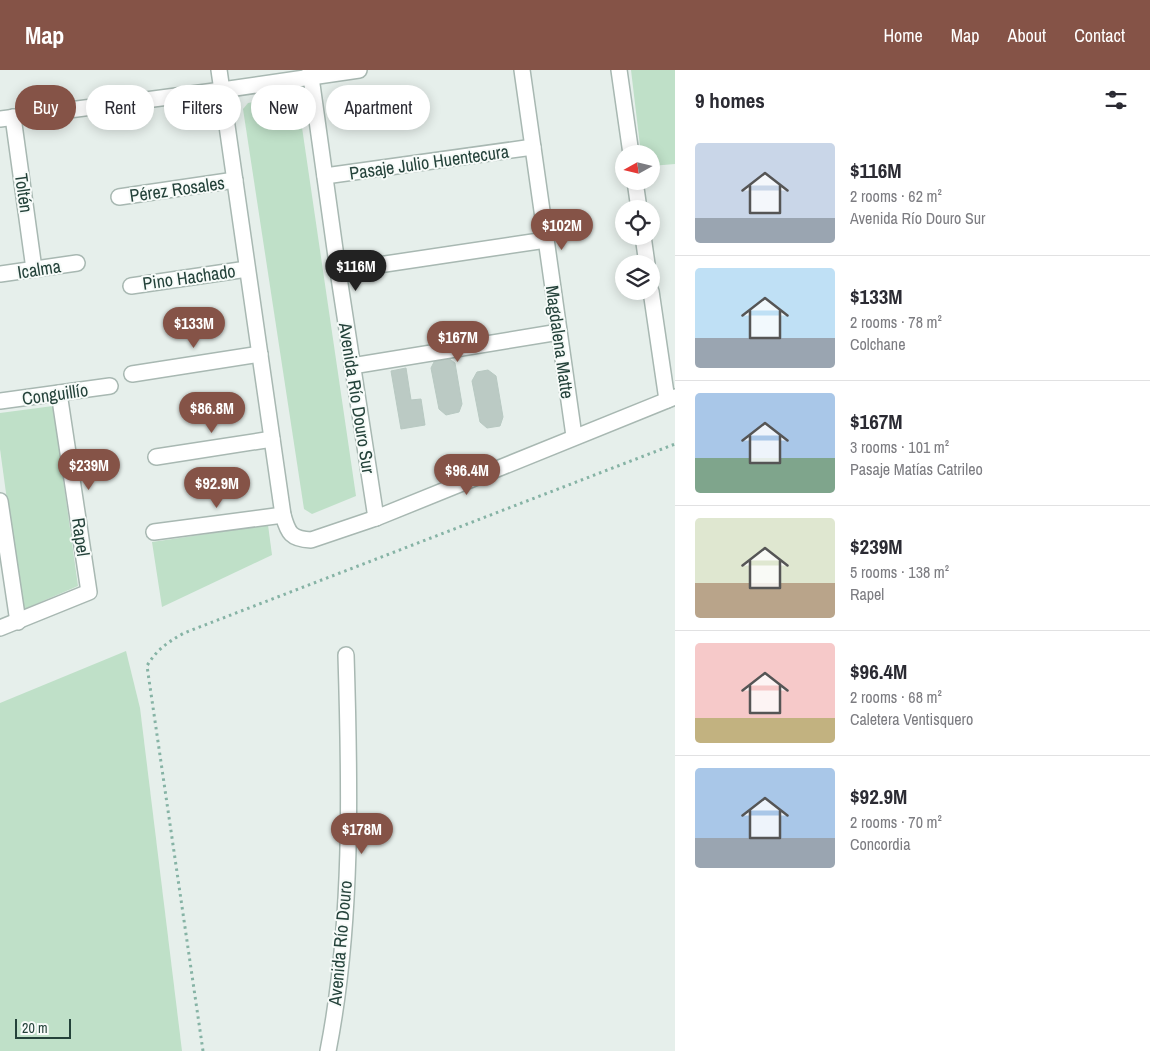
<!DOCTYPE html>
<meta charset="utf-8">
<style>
:root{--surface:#fff;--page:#f2f2f3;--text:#2b2b33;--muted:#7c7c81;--line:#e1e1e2;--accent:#855347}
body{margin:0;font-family:"Archivo Narrow",sans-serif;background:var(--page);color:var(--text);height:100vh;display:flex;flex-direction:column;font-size:19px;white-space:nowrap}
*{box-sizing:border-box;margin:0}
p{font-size:16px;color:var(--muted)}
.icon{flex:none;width:28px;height:28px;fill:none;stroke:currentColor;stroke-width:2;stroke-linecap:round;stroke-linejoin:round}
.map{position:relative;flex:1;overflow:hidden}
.sheet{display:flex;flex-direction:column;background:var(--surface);width:475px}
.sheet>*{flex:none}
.banner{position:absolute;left:15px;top:15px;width:475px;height:45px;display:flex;gap:10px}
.needle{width:32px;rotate:262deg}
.tools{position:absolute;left:615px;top:75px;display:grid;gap:10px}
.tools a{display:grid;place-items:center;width:45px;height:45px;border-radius:50%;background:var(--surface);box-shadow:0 2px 12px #0003;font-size:25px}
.scale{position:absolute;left:15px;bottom:12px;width:56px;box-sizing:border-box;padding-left:5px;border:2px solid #24423a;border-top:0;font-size:14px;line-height:18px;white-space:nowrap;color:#24423a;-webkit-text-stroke:4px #f7fbf9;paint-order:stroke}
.price{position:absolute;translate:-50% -42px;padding:0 11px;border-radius:18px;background:var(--accent);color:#fff;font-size:16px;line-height:32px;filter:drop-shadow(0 1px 2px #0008)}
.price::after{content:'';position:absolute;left:50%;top:30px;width:15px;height:11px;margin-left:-8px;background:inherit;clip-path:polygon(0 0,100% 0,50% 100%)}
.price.active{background:#222;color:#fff}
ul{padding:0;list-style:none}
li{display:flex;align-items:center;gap:15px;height:125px;padding:0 20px}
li+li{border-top:1px solid var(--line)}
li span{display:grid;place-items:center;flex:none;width:140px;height:100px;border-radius:5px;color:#555}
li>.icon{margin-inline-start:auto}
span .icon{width:60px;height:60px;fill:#fffc;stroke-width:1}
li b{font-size:21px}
h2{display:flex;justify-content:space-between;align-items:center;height:60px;padding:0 20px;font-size:21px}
.chip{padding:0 18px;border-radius:22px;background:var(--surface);box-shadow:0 2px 12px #0003;font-size:18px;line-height:45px}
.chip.active{background:var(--accent);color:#fff}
header{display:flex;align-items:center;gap:30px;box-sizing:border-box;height:70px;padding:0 25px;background:var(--accent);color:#fff}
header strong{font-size:24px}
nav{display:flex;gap:28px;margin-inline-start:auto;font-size:18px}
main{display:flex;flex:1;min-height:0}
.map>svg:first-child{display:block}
.green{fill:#bfe0c8}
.building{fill:#bbcac4;stroke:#b8c9c2}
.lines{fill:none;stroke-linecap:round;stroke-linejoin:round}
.minor-casing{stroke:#a8b8b2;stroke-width:18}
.path{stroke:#86b3a5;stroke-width:3;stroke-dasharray:2.5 4;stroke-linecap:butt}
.minor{stroke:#fff;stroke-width:15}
.labels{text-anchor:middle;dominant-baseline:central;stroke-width:4;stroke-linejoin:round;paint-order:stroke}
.street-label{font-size:18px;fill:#24423a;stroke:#f7fbf9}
</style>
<header>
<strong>Map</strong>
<nav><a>Home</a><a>Map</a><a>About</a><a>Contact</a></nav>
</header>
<main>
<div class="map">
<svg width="675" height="981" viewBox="0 0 675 981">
<rect width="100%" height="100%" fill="#e6efeb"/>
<g class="green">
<polygon points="631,0 675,0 675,94 651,96 651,84 641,84"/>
<polygon points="293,24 299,37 356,426 312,444 304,439 243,39 248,33"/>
<polygon points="53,336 78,516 22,540 0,379 0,343"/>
<polygon points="268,455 272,485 162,537 152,472"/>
<polygon points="126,581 140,638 182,981 0,981 0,633"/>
</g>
<g class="building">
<polygon points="447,287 455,293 462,334 459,342 446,345 439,339 431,298 436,288"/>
<polygon points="406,298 411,330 421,329 425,355 401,359 391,301"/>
<polygon points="488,300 496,306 503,347 500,356 487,358 480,352 472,311 477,302"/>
</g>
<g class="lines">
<defs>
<g id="minor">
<path d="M219,0L283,445C288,463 291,469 311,470L376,448L675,327"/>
<polyline points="310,0 338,201 376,448"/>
<polyline points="522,0 574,366"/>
<polyline points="619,0 631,84"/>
<polyline points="13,47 34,199"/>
<polyline points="0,49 222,20 359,0"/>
<polyline points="325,106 533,77"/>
<polyline points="635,111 639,139"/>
<polyline points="119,127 235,110"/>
<polyline points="643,166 647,194"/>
<polyline points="338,201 546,170"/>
<polyline points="0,204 77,193"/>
<polyline points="131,216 247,199"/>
<polyline points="651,221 667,330"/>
<polyline points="352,296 559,262"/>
<polyline points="132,304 260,284"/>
<polyline points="0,331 110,316"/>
<polyline points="156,387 272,369"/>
<polyline points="0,431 18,552"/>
<polyline points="154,462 283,445"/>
<polyline points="0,558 89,522 59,323"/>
<path d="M328,981C353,854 350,714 346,585"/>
</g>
</defs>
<use href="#minor" class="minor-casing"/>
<path class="path" d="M203,981L147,596C156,580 168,572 184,563L675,374"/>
<use href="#minor" class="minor"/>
</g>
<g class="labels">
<g class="street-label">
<text transform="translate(429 92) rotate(-8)">Pasaje Julio Huentecura</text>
<text transform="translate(177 119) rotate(-8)">Pérez Rosales</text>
<text transform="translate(24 123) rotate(82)">Toltén</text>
<text transform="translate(39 199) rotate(-9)">Icalma</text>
<text transform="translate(189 207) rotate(-8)">Pino Hachado</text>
<text transform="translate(560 272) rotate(82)">Magdalena Matte</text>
<text transform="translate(55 324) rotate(-8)">Conguillío</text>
<text transform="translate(357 328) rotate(81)">Avenida Río Douro Sur</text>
<text transform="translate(81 467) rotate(82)">Rapel</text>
<text transform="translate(340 873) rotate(-85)">Avenida Río Douro</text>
</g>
</g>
</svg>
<div class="tools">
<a><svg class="needle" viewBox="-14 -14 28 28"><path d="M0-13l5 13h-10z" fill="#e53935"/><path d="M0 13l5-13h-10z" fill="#7c7c81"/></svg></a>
<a><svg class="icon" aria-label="locate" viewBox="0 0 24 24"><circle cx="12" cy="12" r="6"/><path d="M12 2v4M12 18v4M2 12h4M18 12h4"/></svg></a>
<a><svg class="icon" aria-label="layers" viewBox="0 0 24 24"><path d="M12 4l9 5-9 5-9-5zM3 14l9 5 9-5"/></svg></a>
</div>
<div class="scale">20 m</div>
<b class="price" style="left:562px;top:181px">$102M</b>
<b class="price active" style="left:356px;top:222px">$116M</b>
<b class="price" style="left:194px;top:279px">$133M</b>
<b class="price" style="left:458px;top:293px">$167M</b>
<b class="price" style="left:212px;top:364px">$86.8M</b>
<b class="price" style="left:89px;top:421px">$239M</b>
<b class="price" style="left:467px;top:426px">$96.4M</b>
<b class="price" style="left:217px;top:439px">$92.9M</b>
<b class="price" style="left:362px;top:785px">$178M</b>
<div class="banner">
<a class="chip active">Buy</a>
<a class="chip">Rent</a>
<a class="chip">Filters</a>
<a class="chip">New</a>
<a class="chip">Apartment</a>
</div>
</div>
<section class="sheet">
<h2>9 homes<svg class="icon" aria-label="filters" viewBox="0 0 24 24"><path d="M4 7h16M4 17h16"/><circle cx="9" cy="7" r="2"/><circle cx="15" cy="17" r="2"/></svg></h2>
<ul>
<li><span style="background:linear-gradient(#c9d6e8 75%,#9aa5b1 0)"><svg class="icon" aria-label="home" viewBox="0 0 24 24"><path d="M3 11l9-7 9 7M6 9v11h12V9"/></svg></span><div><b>$116M</b><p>2 rooms · 62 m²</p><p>Avenida Río Douro Sur</p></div></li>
<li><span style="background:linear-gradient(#bfe0f5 70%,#9aa5b1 0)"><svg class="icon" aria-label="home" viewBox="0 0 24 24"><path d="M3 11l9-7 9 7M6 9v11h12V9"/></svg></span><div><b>$133M</b><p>2 rooms · 78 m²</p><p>Colchane</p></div></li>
<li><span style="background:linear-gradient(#a9c7e8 65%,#7fa58c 0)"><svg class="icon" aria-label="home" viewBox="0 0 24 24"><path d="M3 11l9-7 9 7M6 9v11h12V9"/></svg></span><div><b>$167M</b><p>3 rooms · 101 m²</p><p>Pasaje Matías Catrileo</p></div></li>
<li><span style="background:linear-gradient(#dfe7d0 65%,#b9a48a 0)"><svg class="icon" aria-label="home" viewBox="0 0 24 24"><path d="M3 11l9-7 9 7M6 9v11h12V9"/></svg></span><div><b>$239M</b><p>5 rooms · 138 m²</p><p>Rapel</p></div></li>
<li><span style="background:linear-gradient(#f6c9c9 75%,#c2b280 0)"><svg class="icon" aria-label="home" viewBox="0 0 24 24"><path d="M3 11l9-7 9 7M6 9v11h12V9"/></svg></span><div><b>$96.4M</b><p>2 rooms · 68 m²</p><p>Caletera Ventisquero</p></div></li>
<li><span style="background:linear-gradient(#a9c7e8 70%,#9aa5b1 0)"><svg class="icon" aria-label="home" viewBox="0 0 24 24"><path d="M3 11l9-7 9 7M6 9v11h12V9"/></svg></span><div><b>$92.9M</b><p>2 rooms · 70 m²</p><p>Concordia</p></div></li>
</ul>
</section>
</main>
